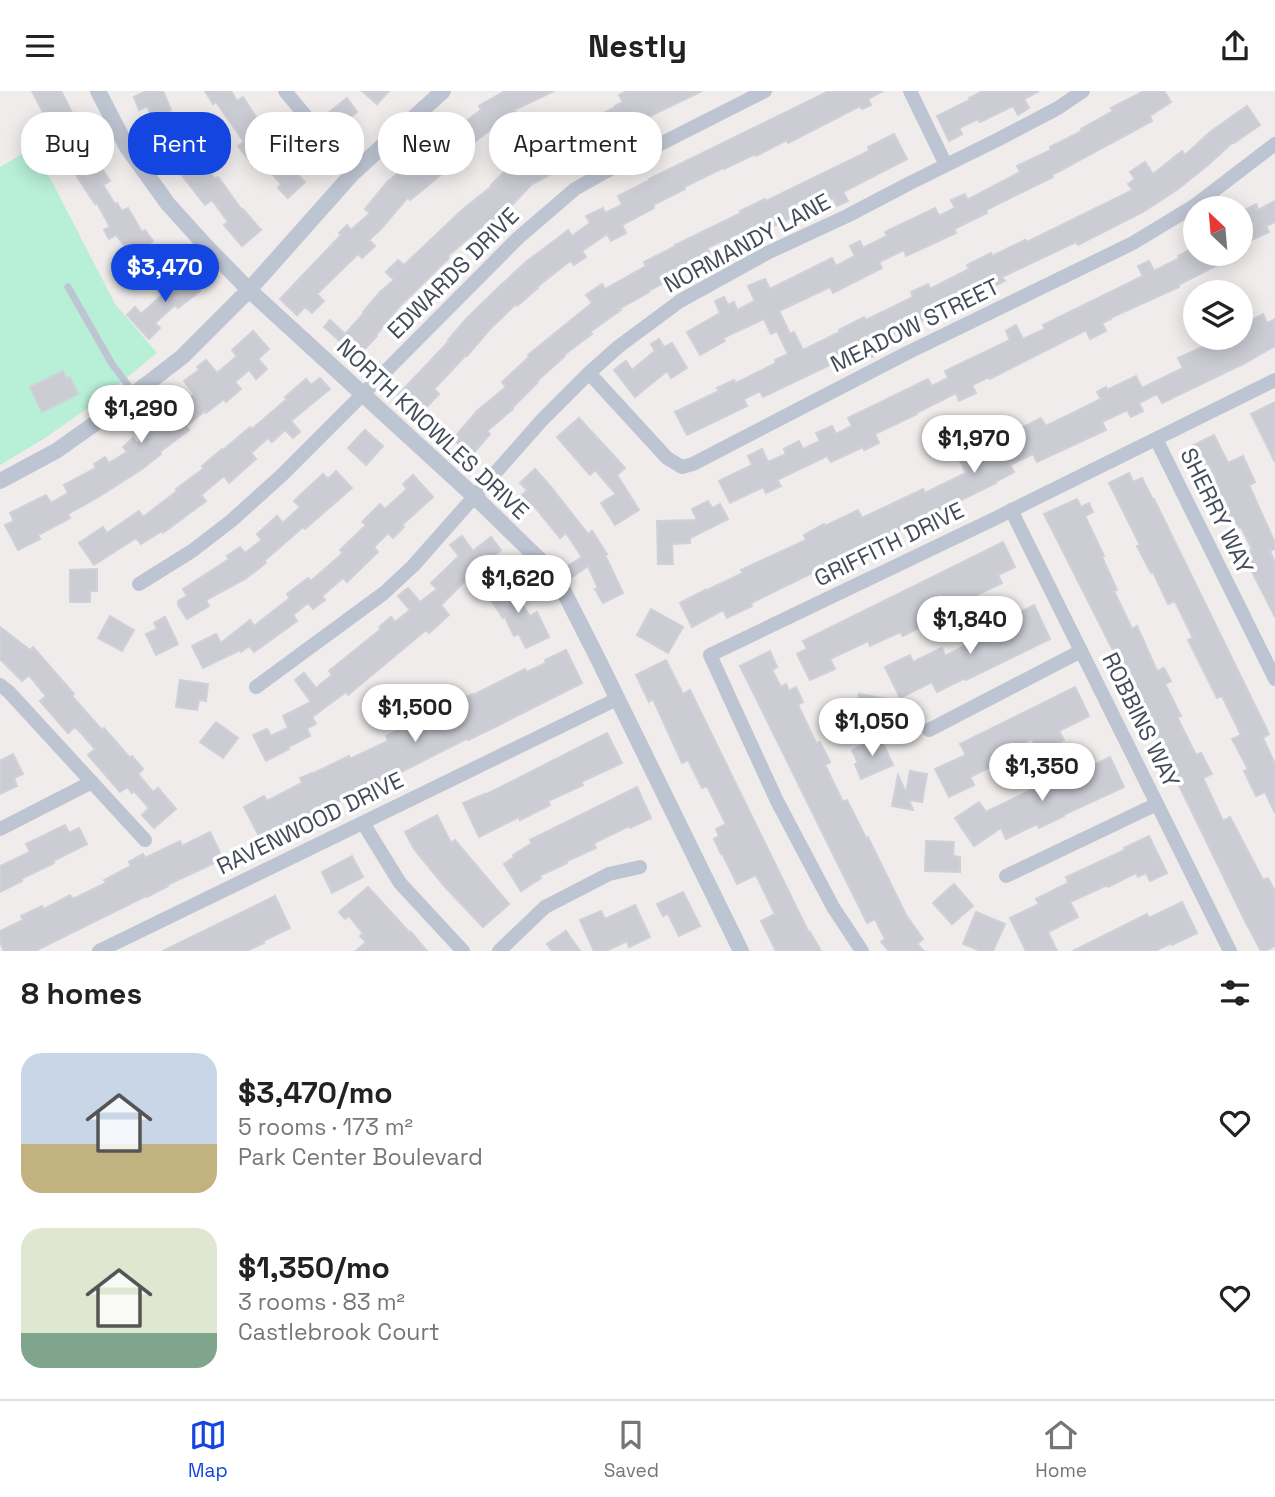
<!DOCTYPE html>
<meta charset="utf-8">
<style>
:root{--surface:#fff;--page:#f2f2f2;--text:#222;--muted:#767676;--line:#e0e0e0;--accent:#1346e1}
body{margin:0;font-family:"Space Grotesk",sans-serif;background:var(--page);color:var(--text);height:100vh;display:flex;flex-direction:column;font-size:26px;white-space:nowrap}
*{box-sizing:border-box;margin:0}
p{font-size:23px;color:var(--muted)}
.icon{flex:none;width:38px;height:38px;fill:none;stroke:currentColor;stroke-width:2;stroke-linecap:round;stroke-linejoin:round}
.map{position:relative;height:860px;overflow:hidden}
.details{display:flex;flex-direction:column;background:var(--surface);flex:1}
.details>*{flex:none}
.top-card{position:absolute;left:21px;top:21px;width:700px;height:63px;display:flex;gap:14px}
.needle{width:46px;rotate:334deg}
.fabs{position:absolute;left:1183px;top:105px;display:grid;gap:14px}
.fabs a{display:grid;place-items:center;width:70px;height:70px;border-radius:50%;background:var(--surface);box-shadow:0 4px 18px #0003;font-size:35px}
.price{position:absolute;translate:-50% -60px;padding:0 16px;border-radius:24px;background:#fff;color:#222;font-size:23px;line-height:46px;filter:drop-shadow(0 2px 4px #0008)}
.price::after{content:'';position:absolute;left:50%;top:42px;width:21px;height:16px;margin-left:-10px;background:inherit;clip-path:polygon(0 0,100% 0,50% 100%)}
.price.selected{background:var(--accent);color:#fff}
ul{padding:0;list-style:none}
li{display:flex;align-items:center;gap:21px;height:175px;padding:0 21px}
li span{display:grid;place-items:center;flex:none;width:196px;height:140px;border-radius:21px;color:#555}
li>.icon{margin-inline-start:auto}
span .icon{width:84px;height:84px;fill:#fffc;stroke-width:1}
li b{font-size:30px}
h2{display:flex;justify-content:space-between;align-items:center;height:84px;padding:0 21px;font-size:30px}
.tag{padding:0 24px;border-radius:28px;background:var(--surface);box-shadow:0 4px 18px #0003;font-size:24px;line-height:63px}
.tag.selected{background:var(--accent);color:#fff}
header{display:flex;justify-content:space-between;align-items:center;height:91px;padding:0 21px;background:var(--surface);font-size:32px;font-weight:800}
.menu{display:flex;justify-content:space-around;align-items:center;height:98px;border-top:2px solid var(--line);background:var(--surface);font-size:19px;color:var(--muted)}
.menu a{display:grid;justify-items:center;gap:4px}
.menu .selected{color:var(--accent)}
.map>svg:first-child{display:block}
.green{fill:#b7efd7}
.building{fill:#cbccd4;stroke:#cfd0d8;stroke-width:2}
.lines{fill:none;stroke-linecap:round;stroke-linejoin:round}
.service{stroke:#bec5d2;stroke-width:7}
.minor{stroke:#bec5d2;stroke-width:14}
.tertiary{stroke:#bec5d2;stroke-width:16}
.labels{text-anchor:middle;dominant-baseline:central;stroke-width:7;stroke-linejoin:round;paint-order:stroke}
.street-label{font-size:23px;fill:#444b59;stroke:#fff}
</style>
<header><svg class="icon" aria-label="menu" viewBox="0 0 24 24"><path d="M4 6h16M4 12h16M4 18h16"/></svg>Nestly<svg class="icon" aria-label="share" viewBox="0 0 24 24"><path d="M12 15V3M7 8l5-5 5 5M5 13v7h14v-7"/></svg></header>
<div class="map">
<svg width="1275" height="860" viewBox="0 0 1275 860">
<rect width="100%" height="100%" fill="#efeceb"/>
<polygon class="green" points="34,56 115,213 157,262 99,309 45,347 0,374 0,76"/>
<g class="building">
<polygon points="32,0 61,0 74,25 67,29 81,57 88,54 99,77 101,76 110,90 103,94 115,113 117,112 122,120 128,117 142,141 145,139 153,150 146,155 155,166 141,177 116,144 109,148 104,139 110,136 97,112 95,113 74,81"/>
<polygon points="146,0 163,0 171,19 169,20 192,59 193,58 215,88 218,86 242,119 243,118 261,139 242,155 224,134 228,131 212,109 205,114 180,82 186,78 165,47 158,51 152,39 157,36 147,15 139,19 134,6"/>
<polygon points="205,0 231,0 237,10 243,6 258,29 279,56 263,69 257,62 249,69 238,55 244,51 216,11 213,13"/>
<polygon points="362,0 389,0 377,13"/>
<polygon points="505,0 554,0 514,19 517,23 493,37 457,64 460,67 431,92 410,109 408,106 381,138 369,149 375,155 362,167 358,163 317,203 324,210 312,222 305,216 297,224 280,208 341,144 339,142 347,134 351,139 370,122 365,118 387,91 406,76 411,83 426,70 420,64 442,45 443,47 481,19 479,15"/>
<polygon points="627,0 702,0 650,25 651,28 589,57 590,59 556,79 557,80 532,93 512,114 478,139 448,165 449,167 398,217 376,244 377,245 357,266 324,236 330,229 345,243 364,222 363,221 380,201 394,189 386,181 398,169 404,174 462,119 492,95 491,94 516,69 552,49 550,46 575,32 576,35 616,16 615,15 623,11 619,4"/>
<polygon points="829,0 883,0 868,8 871,14 862,18 860,15 788,52 787,49 756,65 755,63 724,78 723,77 684,96 685,98 653,114 654,117 622,134 626,142 611,150 607,143 582,160 586,166 574,174 570,170 537,196 538,197 517,215 516,213 490,238 467,265 466,264 434,298 439,303 420,323 398,304 449,250 448,249 467,227 500,195 527,170 558,147 568,139 572,145 590,132 586,125 603,117 605,122 622,114 618,105 650,89 649,88"/>
<polygon points="983,0 1039,0 1024,8 1029,17 1018,24 1013,15 980,31 978,28 959,37 962,43 949,50 937,25 970,9 969,7"/>
<polygon points="1144,0 1164,0 1171,11 1150,25 1152,30 1052,84 1053,86 986,119 987,122 954,138 956,142 906,165 904,159 879,171 882,177 833,202 830,196 779,220 790,243 794,241 803,259 840,241 839,239 864,226 866,229 913,206 911,201 928,193 930,198 969,178 967,174 991,162 992,165 1025,149 1027,151 1133,99 1128,93 1135,88 1130,81 1145,71 1153,83 1182,60 1185,64 1210,41 1247,15 1260,34 1234,52 1233,51 1208,74 1178,98 1143,121 1078,154 1076,151 1002,186 1005,190 989,198 987,194 940,218 942,221 877,251 882,261 872,266 868,257 860,261 859,260 763,306 760,300 744,308 747,315 687,344 675,321 719,300 717,297 734,289 736,292 776,272 775,269 788,263 777,240 771,243 764,228 723,247 725,250 700,264 687,241 720,222 715,210 724,206 728,214 734,211 737,219 755,210 748,195 765,188 770,198 832,167 836,175 855,165 850,155 860,150 863,157 887,145 885,141 935,117 939,125 955,117 951,109 965,103 967,109 1020,81 1017,75 1051,59 1050,56 1082,40 1081,38 1113,20 1111,17"/>
<polygon points="347,7 357,21 349,28 355,34 342,44 326,24"/>
<polygon points="894,43 907,68 843,101 848,110 837,115 833,107 727,157 724,149 707,157 711,165 680,180 681,183 648,200 649,201 619,218 621,219 590,241 592,243 564,264 565,265 537,290 538,291 512,317 513,318 487,340 490,343 471,365 453,348 478,319 506,296 502,291 529,266 528,264 592,212 586,204 602,193 605,198 646,175 644,171 676,155 675,154 741,122 740,120 765,108 766,110 869,60 868,56"/>
<polygon points="290,68 294,68 301,76 295,81 305,91 288,107 278,97 281,93 273,84"/>
<polygon points="1275,110 1275,131 1266,135 1269,141 1241,154 1241,121 1256,113 1258,119"/>
<polygon points="1195,156 1195,163 1239,163 1178,194 1179,196 1110,227 1111,228 1102,232 1106,240 1090,248 1086,239 990,288 989,286 972,294 976,302 959,310 956,302 916,322 917,323 875,343 879,352 864,359 863,356 831,371 827,365 777,389 781,395 766,402 763,396 730,412 719,390 752,374 748,365 762,358 768,371 786,363 784,358 799,350 803,358 820,350 816,342 832,335 836,343 852,335 848,327 928,288 932,295 948,287 945,280 1010,249 1006,240 1016,234 1023,248 1045,238 1043,234 1143,185 1138,175 1149,170 1154,180 1180,167 1178,165"/>
<polygon points="184,181 200,200 178,217 175,214 155,232 160,237 149,248 127,224 135,216 141,223 170,197 165,190 173,183 177,187"/>
<polygon points="1263,223 1267,232 1275,228 1275,255 1245,272 1162,312 1157,303 1139,312 1143,320 1131,326 1127,319 1102,331 1106,339 1037,371 1033,363 1010,374 1014,381 995,391 996,392 751,512 752,515 727,527 723,519 692,536 680,512 705,499 705,500 743,482 741,479 806,449 804,444 824,433 825,435 858,419 862,427 923,398 925,402 966,382 959,368 1041,327 1046,335 1101,308 1097,301 1106,296 1107,299 1136,285 1142,297 1183,277 1178,267 1223,247 1241,247 1241,234"/>
<polygon points="253,240 269,258 258,268 267,278 256,288 249,279 235,291 241,298 226,311 224,308 206,322 205,320 186,335 189,339 160,361 161,363 142,378 100,405 68,423 70,427 38,444 40,448 18,459 5,434 14,430 10,422 46,404 51,412 68,402 64,394 96,377 94,373 105,366 109,372 127,361 123,356 133,347 137,352 156,337 152,332 162,324 166,330 185,315 183,312 194,303 184,290 199,279 197,276 206,269 217,282 237,265 232,259"/>
<polygon points="659,248 664,256 672,252 687,277 671,287 667,280 635,306 614,279 626,270 632,279 655,260 651,253"/>
<polygon points="63,280 66,287 70,286 78,303 42,321 30,296"/>
<polygon points="320,287 330,298 291,330 300,341 293,347 285,339 272,351 268,347 251,362 256,368 229,392 224,385 201,404 206,410 163,442 162,440 141,453 136,447 94,474 79,452 103,436 107,442 139,420 143,426 177,400 176,398 203,378 202,375 222,358 223,359 250,336 252,338 287,308 285,306 306,288 311,294"/>
<polygon points="1275,311 1275,371 1251,323"/>
<polygon points="579,327 625,377 617,384 639,419 615,434 601,412 616,403 595,379 590,384 557,346"/>
<polygon points="365,339 383,355 366,374 348,357"/>
<polygon points="1214,344 1228,372 1243,365 1255,391 1249,394 1275,452 1275,458 1270,460 1275,472 1275,526 1243,463 1252,458 1241,436 1238,437 1235,430 1227,433 1209,393 1217,389 1208,372 1200,376 1190,356"/>
<polygon points="535,378 551,396 588,443 592,440 607,463 605,464 623,502 603,512 595,498 598,497 588,475 572,486 566,476 582,466 566,442 560,447 534,415 532,417 521,405 527,399 520,392"/>
<polygon points="336,380 352,397 305,438 303,436 264,470 266,472 245,488 206,509 209,515 187,528 178,514 178,510 187,505 183,498 229,468 227,465 240,456 245,462 262,449 257,443 277,425 283,432 300,416 294,410 323,383 328,388"/>
<polygon points="1129,382 1133,391 1142,387 1153,409 1154,408 1269,643 1263,647 1275,673 1275,722 1265,701 1256,705 1244,680 1248,678 1232,648 1241,644 1222,605 1217,607 1188,549 1193,547 1175,510 1168,513 1153,481 1151,482 1137,455 1140,454 1109,392"/>
<polygon points="413,384 433,406 402,434 404,436 393,447 388,442 374,456 378,461 347,491 343,487 322,505 325,509 313,518 308,512 293,524 297,530 254,561 249,555 241,561 240,559 203,577 192,555 216,543 221,552 250,529 254,535 290,507 287,503 308,487 311,490 343,462 340,459 366,434 362,431 380,413 385,418 407,398 403,393"/>
<polygon points="1077,408 1081,416 1089,412 1093,421 1085,425 1104,465 1102,466 1117,499 1114,500 1132,538 1137,535 1157,580 1164,577 1171,590 1165,593 1181,625 1177,626 1196,664 1201,662 1212,683 1203,687 1223,730 1230,726 1263,789 1268,787 1275,800 1275,855 1265,860 1261,860 1245,830 1121,575 1044,423"/>
<polygon points="708,410 712,417 720,413 728,428 690,447 690,452 672,453 673,473 658,473 657,430 697,429 692,418"/>
<polygon points="462,445 473,460 491,446 501,459 466,487 467,488 441,514 449,524 429,542 426,539 348,604 346,601 312,626 316,633 307,637 310,645 288,656 289,658 266,670 253,644 267,638 271,645 288,637 283,625 311,611 295,589 304,582 316,597 332,584 329,580 381,538 379,536 391,526 395,531 410,519 398,505 408,497 420,511 437,498 431,492 459,465 450,454"/>
<polygon points="1003,451 1015,476 998,484 1002,492 965,510 964,508 926,526 929,532 903,545 900,541 870,555 868,550 830,568 835,578 810,589 797,563 807,558 803,550"/>
<polygon points="97,478 97,500 90,500 90,511 70,511 70,479"/>
<polygon points="513,488 523,502 517,506 530,525 537,521 549,546 526,557 519,543 514,545 505,526 503,527 488,505"/>
<polygon points="1034,514 1050,548 966,589 965,587 937,601 932,591 900,607 885,576 910,564 913,571 942,557 945,565 1011,531 1009,527"/>
<polygon points="651,518 683,536 668,562 637,544"/>
<polygon points="110,525 134,539 122,560 98,547"/>
<polygon points="165,526 178,553 156,564 146,543 157,538 154,532"/>
<polygon points="0,536 30,559 33,556 74,603 72,605 102,639 104,637 130,667 132,665 143,678 138,683 153,701 158,697 176,718 154,737 142,724 149,717 134,700 132,702 127,696 120,701 88,664 95,658 82,643 75,636 68,642 40,610 46,605 29,584 22,590 0,568"/>
<polygon points="566,559 582,592 489,639 468,649 468,647 403,680 373,692 338,711 261,749 244,716 264,705 267,710 302,692 300,687 312,682 312,683 349,665 350,668 388,650 386,645 440,618 444,625 461,616 458,610 472,603 473,604 525,578 527,581 546,572 545,569"/>
<polygon points="770,560 777,576 772,579 781,596 786,593 789,600 796,596 803,611 798,614 816,652 820,651 830,671 825,674 843,711 847,709 866,747 868,746 906,824 923,848 917,853 924,860 889,860 881,851 885,848 875,828 867,832 740,575"/>
<polygon points="666,569 683,603 690,599 809,842 810,841 821,860 776,860 761,830 775,823 756,784 737,793 722,762 721,763 714,748 719,745 716,738 726,733 707,695 702,697 688,669 682,672 653,608 649,611 636,584"/>
<polygon points="180,589 208,593 206,610 199,609 197,619 176,616"/>
<polygon points="1075,596 1089,625 1059,640 1064,649 1038,661 1032,648 998,664 1001,671 970,686 974,694 949,706 935,678 966,664 960,653"/>
<polygon points="859,603 887,608 882,636 842,630 844,618 851,619 852,610 858,610"/>
<polygon points="216,631 238,647 223,667 200,651"/>
<polygon points="607,642 622,672 581,691 583,694 548,710 550,714 520,729 519,726 479,746 463,712 485,703 485,704"/>
<polygon points="880,646 893,674 861,688 855,673 858,672 852,659"/>
<polygon points="13,663 23,683 14,687 17,695 0,703 0,670"/>
<polygon points="1110,666 1124,696 1063,724 1064,725 1039,737 1037,733 1006,748 1001,737 974,755 955,727 979,711 986,721 1031,699 1030,696 1046,688 1047,691 1077,676 1079,681"/>
<polygon points="910,680 927,683 922,711 909,709 913,719 892,715 898,684 906,702"/>
<polygon points="637,696 651,727 630,737 629,735 594,752 596,757 567,770 567,772 539,785 541,787 521,800 504,773 514,766 513,764 532,752 530,749"/>
<polygon points="437,724 451,752 455,749 509,813 483,836 446,797 414,758 405,741"/>
<polygon points="65,734 69,742 79,737 87,753 53,770 54,772 21,788 22,790 0,801 0,775 30,761 26,753"/>
<polygon points="210,741 223,768 167,794 168,795 147,806 146,805 35,860 4,860 0,851 0,840 23,829 21,825 42,815 44,818 70,804 73,808 106,792 104,789 131,775 129,771 143,763 145,767 180,750 182,755"/>
<polygon points="1149,745 1167,782 1150,790 1146,782 1138,786 1136,782 1108,796 1107,794 1070,811 1078,826 1048,841 1057,860 1026,860 1010,827 1039,813 1036,808 1068,792 1066,786 1125,759 1124,757"/>
<polygon points="926,750 954,751 953,765 960,766 960,781 925,780"/>
<polygon points="352,765 363,786 332,802 322,781"/>
<polygon points="954,793 973,815 952,833 933,812"/>
<polygon points="368,796 410,842 411,841 427,860 356,860 366,851 360,845 363,842 349,825 345,828 339,821"/>
<polygon points="683,801 700,835 679,845 668,823 663,825 657,813"/>
<polygon points="275,805 290,837 263,850 264,852 246,860 163,860"/>
<polygon points="1182,811 1197,842 1172,854 1171,852 1155,860 1073,860 1147,823 1149,827"/>
<polygon points="635,814 650,846 629,856 627,850 606,860 594,860 580,829 601,820 605,828"/>
<polygon points="976,821 1005,833 993,860 981,860 963,853"/>
<polygon points="566,840 580,860 552,860 547,853"/>
</g>
<g class="lines">
<polyline class="service" points="68,196 112,273 134,302"/>
<g class="minor">
<polyline points="285,0 353,82"/>
<polyline points="910,0 946,74"/>
<polyline points="589,282 667,367 682,376 693,373 907,262 1133,152 1194,115 1275,53"/>
<polyline points="1156,348 1275,588"/>
<polyline points="1011,419 1230,860"/>
<polyline points="139,493 192,460 231,430 282,384 362,304 518,147 575,98 605,81 765,0"/>
<polyline points="0,594 9,601 145,749"/>
<polyline points="256,596 384,502 413,475 542,329 589,282 618,256 680,210 767,162 847,125 910,92 999,48 1058,17 1083,0"/>
<polyline points="929,639 1081,560"/>
<polyline points="363,732 400,792 463,860"/>
<polyline points="0,738 92,691"/>
<polyline points="1006,785 1157,713"/>
<polyline points="99,860 617,608"/>
<polyline points="499,860 545,816 609,783 640,776"/>
<polyline points="862,860 833,816 777,710 710,564 994,428 1275,289"/>
</g>
<g class="tertiary">
<polyline points="98,0 127,56 168,113 206,155 249,199 474,405 547,476 561,495 598,568 741,860"/>
<polyline points="0,390 56,360 100,329 182,266 249,199 353,82 443,0"/>
</g>
</g>
<g class="labels">
<g class="street-label">
<text transform="translate(747 152) rotate(-28)">NORMANDY LANE</text>
<text transform="translate(453 182) rotate(-45)">EDWARDS DRIVE</text>
<text transform="translate(915 234) rotate(-26)">MEADOW STREET</text>
<text transform="translate(433 338) rotate(43)">NORTH KNOWLES DRIVE</text>
<text transform="translate(1217 420) rotate(64)">SHERRY WAY</text>
<text transform="translate(889 453) rotate(-26)">GRIFFITH DRIVE</text>
<text transform="translate(1141 629) rotate(64)">ROBBINS WAY</text>
<text transform="translate(310 732) rotate(-26)">RAVENWOOD DRIVE</text>
</g>
</g>
</svg>
<div class="fabs">
<a><svg class="needle" viewBox="-14 -14 28 28"><path d="M0-13l5 13h-10z" fill="#e53935"/><path d="M0 13l5-13h-10z" fill="#767676"/></svg></a>
<a><svg class="icon" aria-label="layers" viewBox="0 0 24 24"><path d="M12 4l9 5-9 5-9-5zM3 14l9 5 9-5"/></svg></a>
</div>
<b class="price selected" style="left:165px;top:213px">$3,470</b>
<b class="price" style="left:141px;top:354px">$1,290</b>
<b class="price" style="left:974px;top:384px">$1,970</b>
<b class="price" style="left:518px;top:524px">$1,620</b>
<b class="price" style="left:970px;top:565px">$1,840</b>
<b class="price" style="left:415px;top:653px">$1,500</b>
<b class="price" style="left:872px;top:667px">$1,050</b>
<b class="price" style="left:1042px;top:712px">$1,350</b>
<div class="top-card">
<a class="tag">Buy</a>
<a class="tag selected">Rent</a>
<a class="tag">Filters</a>
<a class="tag">New</a>
<a class="tag">Apartment</a>
</div>
</div>
<section class="details">
<h2>8 homes<svg class="icon" aria-label="filters" viewBox="0 0 24 24"><path d="M4 7h16M4 17h16"/><circle cx="9" cy="7" r="2"/><circle cx="15" cy="17" r="2"/></svg></h2>
<ul>
<li><span style="background:linear-gradient(#c9d6e8 65%,#c2b280 0)"><svg class="icon" aria-label="home" viewBox="0 0 24 24"><path d="M3 11l9-7 9 7M6 9v11h12V9"/></svg></span><div><b>$3,470/mo</b><p>5 rooms · 173 m²</p><p>Park Center Boulevard</p></div><svg class="icon" aria-label="heart" viewBox="0 0 24 24"><path d="M12 20l-8-8c-3-5 5-10 8-4 3-6 11-1 8 4z"/></svg></li>
<li><span style="background:linear-gradient(#dfe7d0 75%,#7fa58c 0)"><svg class="icon" aria-label="home" viewBox="0 0 24 24"><path d="M3 11l9-7 9 7M6 9v11h12V9"/></svg></span><div><b>$1,350/mo</b><p>3 rooms · 83 m²</p><p>Castlebrook Court</p></div><svg class="icon" aria-label="heart" viewBox="0 0 24 24"><path d="M12 20l-8-8c-3-5 5-10 8-4 3-6 11-1 8 4z"/></svg></li>
</ul>
</section>
<nav class="menu">
<a class="selected"><svg class="icon" aria-label="map" viewBox="0 0 24 24"><path d="M3 6l6-2 6 2 6-2v14l-6 2-6-2-6 2zM9 4v14M15 6v14"/></svg>Map</a>
<a><svg class="icon" aria-label="saved" viewBox="0 0 24 24"><path d="M7 4h10v16l-5-4-5 4z"/></svg>Saved</a>
<a><svg class="icon" aria-label="home" viewBox="0 0 24 24"><path d="M3 11l9-7 9 7M6 9v11h12V9"/></svg>Home</a>
</nav>
